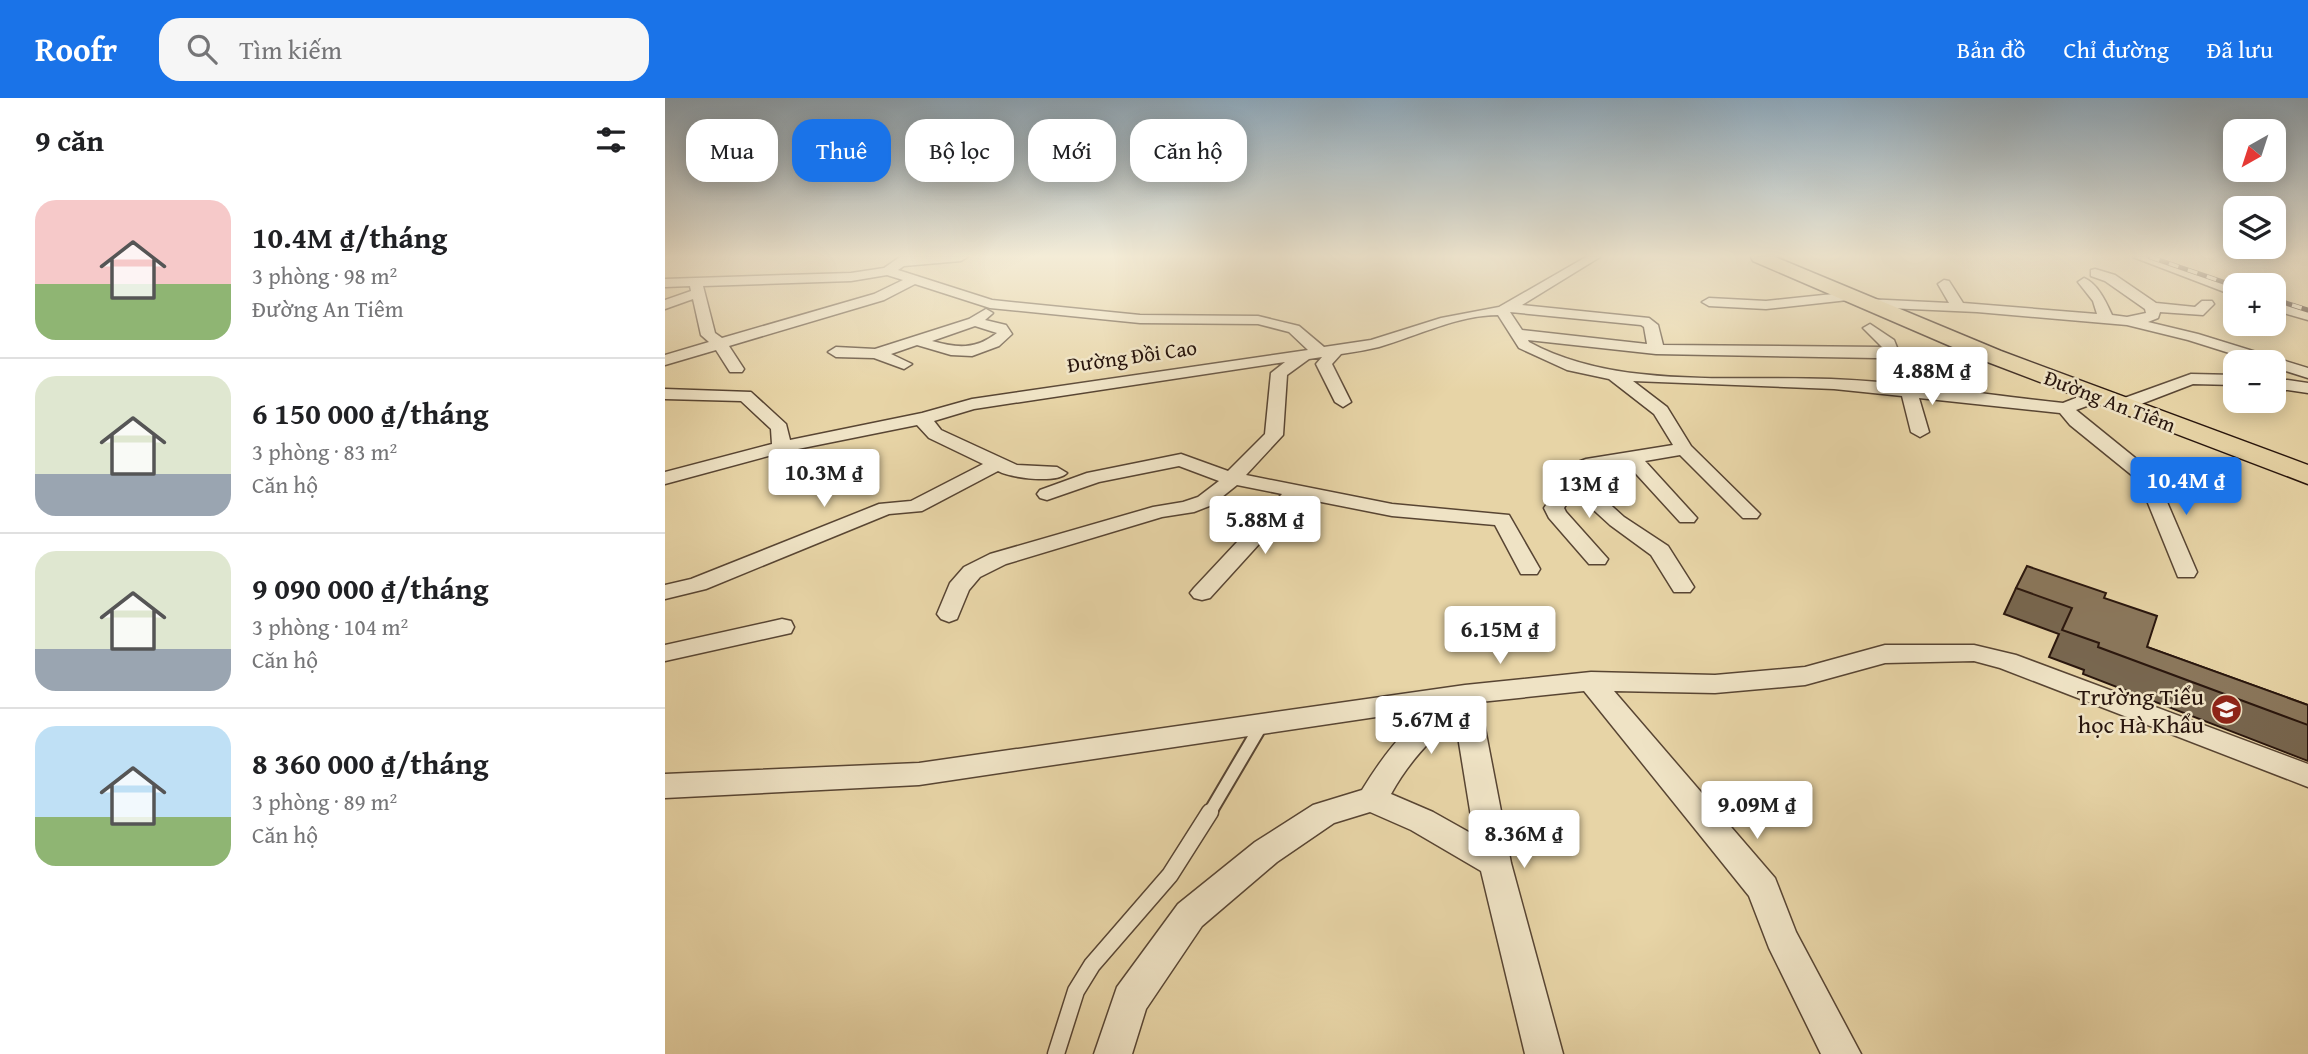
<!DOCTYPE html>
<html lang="vi">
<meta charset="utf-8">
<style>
:root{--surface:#fff;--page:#f6f6f6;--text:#202124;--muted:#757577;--line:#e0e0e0;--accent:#1a73e8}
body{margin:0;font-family:"Gentium Book Plus",serif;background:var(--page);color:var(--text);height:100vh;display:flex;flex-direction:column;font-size:26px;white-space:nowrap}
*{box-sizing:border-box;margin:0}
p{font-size:23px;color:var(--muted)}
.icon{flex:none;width:38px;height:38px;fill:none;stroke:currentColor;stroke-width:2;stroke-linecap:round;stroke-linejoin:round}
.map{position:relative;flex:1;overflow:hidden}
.panel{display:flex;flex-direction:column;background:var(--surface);width:665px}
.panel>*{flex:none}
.guide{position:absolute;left:21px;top:21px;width:665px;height:63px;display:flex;gap:14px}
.needle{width:46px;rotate:219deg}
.controls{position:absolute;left:1558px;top:21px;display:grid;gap:14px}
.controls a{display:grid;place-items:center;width:63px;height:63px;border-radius:14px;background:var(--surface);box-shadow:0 4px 18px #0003;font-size:35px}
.price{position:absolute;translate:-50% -60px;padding:0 16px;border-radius:7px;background:#fff;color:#222;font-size:23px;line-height:46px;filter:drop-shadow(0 2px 4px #0008)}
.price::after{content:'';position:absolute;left:50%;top:42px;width:21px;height:16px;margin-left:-10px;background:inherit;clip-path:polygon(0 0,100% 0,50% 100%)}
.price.on{background:var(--accent);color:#fff}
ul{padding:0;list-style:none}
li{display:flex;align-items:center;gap:21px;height:175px;padding:0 35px}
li+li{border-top:2px solid var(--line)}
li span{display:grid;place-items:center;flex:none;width:196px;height:140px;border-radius:21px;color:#555}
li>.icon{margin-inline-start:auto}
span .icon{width:84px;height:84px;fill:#fffc;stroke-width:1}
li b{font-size:30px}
h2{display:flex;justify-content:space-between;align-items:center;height:84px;padding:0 35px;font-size:30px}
.chip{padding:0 24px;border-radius:21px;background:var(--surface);box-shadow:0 4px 18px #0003;font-size:24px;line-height:63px}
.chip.on{background:var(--accent);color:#fff}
header{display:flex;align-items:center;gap:42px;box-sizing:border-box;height:98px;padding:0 35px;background:var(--accent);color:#fff}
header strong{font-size:33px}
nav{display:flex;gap:38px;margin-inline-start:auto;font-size:24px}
.search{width:490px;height:63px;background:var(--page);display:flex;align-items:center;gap:18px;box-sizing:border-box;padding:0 24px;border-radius:21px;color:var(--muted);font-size:26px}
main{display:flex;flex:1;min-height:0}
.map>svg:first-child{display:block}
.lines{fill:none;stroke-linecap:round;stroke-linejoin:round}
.lane-far1-casing{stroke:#584533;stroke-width:16}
.lane-casing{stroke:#584533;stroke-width:19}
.street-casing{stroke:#584533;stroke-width:3}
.primary-casing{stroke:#28150d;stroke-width:3}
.lane-far1{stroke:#efe3c5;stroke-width:12}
.lane{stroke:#efe3c5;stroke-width:16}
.street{fill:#efe3c5;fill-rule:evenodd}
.primary{fill:#e7d4a6;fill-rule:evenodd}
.rail-casing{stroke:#28150d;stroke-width:5}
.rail{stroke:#efe3c5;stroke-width:3.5;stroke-dasharray:10;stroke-linecap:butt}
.wall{fill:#786750;stroke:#28150d;stroke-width:2}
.building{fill:#8b785d;stroke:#28150d;stroke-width:2}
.labels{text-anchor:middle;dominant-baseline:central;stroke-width:5;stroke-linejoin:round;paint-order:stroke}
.far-street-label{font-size:21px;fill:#28150d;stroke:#efe3c5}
.poi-label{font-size:24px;fill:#28150d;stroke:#efe3c5;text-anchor:end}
</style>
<header>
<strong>Roofr</strong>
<div class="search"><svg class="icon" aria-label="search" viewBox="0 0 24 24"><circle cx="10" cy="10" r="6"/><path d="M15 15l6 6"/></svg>Tìm kiếm</div>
<nav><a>Bản đồ</a><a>Chỉ đường</a><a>Đã lưu</a></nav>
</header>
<main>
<section class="panel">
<h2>9 căn<svg class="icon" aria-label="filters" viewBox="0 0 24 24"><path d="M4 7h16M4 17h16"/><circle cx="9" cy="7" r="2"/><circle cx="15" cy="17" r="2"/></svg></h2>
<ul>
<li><span style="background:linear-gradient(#f6c9c9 60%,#8fb573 0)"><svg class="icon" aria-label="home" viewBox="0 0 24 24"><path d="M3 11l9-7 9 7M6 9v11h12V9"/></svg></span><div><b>10.4M ₫/tháng</b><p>3 phòng · 98 m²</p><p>Đường An Tiêm</p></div></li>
<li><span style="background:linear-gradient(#dfe7d0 70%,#9aa5b1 0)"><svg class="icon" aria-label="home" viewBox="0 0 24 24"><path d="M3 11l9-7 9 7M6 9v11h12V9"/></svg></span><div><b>6 150 000 ₫/tháng</b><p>3 phòng · 83 m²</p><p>Căn hộ</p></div></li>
<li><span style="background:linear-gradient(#dfe7d0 70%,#9aa5b1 0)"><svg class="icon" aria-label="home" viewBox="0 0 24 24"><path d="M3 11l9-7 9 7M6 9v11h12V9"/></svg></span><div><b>9 090 000 ₫/tháng</b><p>3 phòng · 104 m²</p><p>Căn hộ</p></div></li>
<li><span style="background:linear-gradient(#bfe0f5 65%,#8fb573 0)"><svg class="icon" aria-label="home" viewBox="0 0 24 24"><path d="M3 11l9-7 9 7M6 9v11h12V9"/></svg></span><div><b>8 360 000 ₫/tháng</b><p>3 phòng · 89 m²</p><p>Căn hộ</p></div></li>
</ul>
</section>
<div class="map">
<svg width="1643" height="956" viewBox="0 0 1643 956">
<rect width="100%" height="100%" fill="#e7d4a6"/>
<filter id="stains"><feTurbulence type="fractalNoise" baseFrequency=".00286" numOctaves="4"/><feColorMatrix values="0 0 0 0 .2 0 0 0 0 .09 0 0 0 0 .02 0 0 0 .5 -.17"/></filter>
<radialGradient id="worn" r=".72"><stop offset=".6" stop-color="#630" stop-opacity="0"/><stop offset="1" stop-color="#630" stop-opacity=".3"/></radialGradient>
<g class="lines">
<defs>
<polyline id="lane-far1" points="544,716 597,626"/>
<polyline id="lane" points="391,956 411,893 427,867 505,777 545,714"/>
<g id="street">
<path d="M235,159H302L296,163L239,168L233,172L327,202L475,217L593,218L634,228L659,249L706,242L776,220L834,209L921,159H935L857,207L984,220L993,227L998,247L1217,249L1198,230L1205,226L1229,242L1233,252L1230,255L1212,260L991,256L863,242L864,244C952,292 1070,277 1166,281C1244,284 1322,297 1398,305L1426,294H1438L1440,298L1438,302L1411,312L1490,376L1532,474L1529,479H1513L1474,383L1405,327L1395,315L1254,300L1264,334L1255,339L1246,334L1237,298L1169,291L968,283L1002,309L1026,348L1095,416L1092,420H1078L1015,357L980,363L1032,420L1029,424H1015L962,366L918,375V382L959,419L1003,448L1029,489L1025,494H1009L986,457L945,427L909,394L899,410L901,414L943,461L940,466H924L884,420L879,410L898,382L902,368L921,361L1008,347L989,316L944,281L902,272L854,250L833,217C793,217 752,238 714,249C702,252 689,254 676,256L667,266L686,304L678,309L670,304L651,266L657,259L644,261L622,277L618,337L581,377L727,406L844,417L875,471L872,476H856L830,427L727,418L636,400L545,500L537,502L529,500L525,495L529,490L617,396L572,387L547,407L529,414L497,419L341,466L315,479L304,492L292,521L284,524L276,521L272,516L285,485L299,469L325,456L488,409L518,404L533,399L554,383L514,368L434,384L382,402L375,400L372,396L375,392L422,375L516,356L563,373L600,336L606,275L620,264L309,311L269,323L276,332L352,367L392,369L402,375C392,386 346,380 333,373L257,413L224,416L41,491L0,501V487L26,481L214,406L246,403L318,366L264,340L252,327L118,354L0,386V374L107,346L106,331L76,303L0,301V291L86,294L121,326L125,342L257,315L307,301L643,252L624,234L593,226L475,225L325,210L250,186L219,202L64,248L79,271L77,274H65L51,252L0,267V257L44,244L36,237L28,201L0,211V202L26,193L25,188L0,189V181L186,175L219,170ZM222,177L238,182L209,196L57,240L50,235L38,188L186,183ZM845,214L976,227L979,229L982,246L857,232Z"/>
<polygon points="1468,159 1485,159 1570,189 1570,198"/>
<path d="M1430,171L1450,177L1491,205L1530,209L1537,203H1547L1549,206L1538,217L1495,214L1493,220L1483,224L1533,236L1643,270V280L1608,269V264H1593L1523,242L1462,227L1312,214L1201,209L1194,205L1201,201L1284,205L1273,186L1279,182L1284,183L1298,205L1432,216L1428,203L1413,184L1419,180C1433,186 1441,204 1447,217L1462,219L1481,215L1480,211L1440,183L1426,178V172Z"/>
<polygon points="1187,194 1192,195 1192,201 1101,211 1044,208 1037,204 1044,200 1101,203"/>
<polygon points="1608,203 1643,213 1643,222 1608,212"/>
<path d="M321,211L328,215L320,222L341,227L347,236L334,248L307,258L286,257L252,247L226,256L247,266L239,271L209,260L171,259L163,254L171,249L210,251L304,221ZM310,228L332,235C310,252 292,250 267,243Z"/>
<polygon points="1526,276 1570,277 1570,287 1528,286 1463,311 1451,311 1448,307 1451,303"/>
<polygon points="1608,280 1643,285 1643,295 1608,290"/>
<polygon points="117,521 126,523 129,529 126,535 0,563 0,547"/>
<path d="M1220,547H1309L1351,557L1643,666V689L1335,570L1309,563L1220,565L1140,587L1050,595L949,593L1110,780L1131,834L1196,956H1156L1104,850L1084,798L919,593L815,604L846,765L898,956H860L816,773L746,732L705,714L669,725L612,764L537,828L481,911L467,956H429L452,889L513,806L590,744L648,707L697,692C718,658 735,636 765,611L254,687L0,700V676L254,665L800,587L926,574L1050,577L1140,569ZM790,620L809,737L768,714L726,696C743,665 764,643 790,620Z"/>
</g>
<polygon id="primary" points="1086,159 1110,159 1336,253 1643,367 1643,386 1320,263 1088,163"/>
</defs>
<use href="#lane-far1" class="lane-far1-casing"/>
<use href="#lane" class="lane-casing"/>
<use href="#street" class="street-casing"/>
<use href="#primary" class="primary-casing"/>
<use href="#lane-far1" class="lane-far1"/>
<use href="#lane" class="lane"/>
<use href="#street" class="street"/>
<use href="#primary" class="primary"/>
<defs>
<g id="rail">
<polyline points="1485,159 1570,188"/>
<polyline points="1608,201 1643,212"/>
</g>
</defs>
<use href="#rail" class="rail-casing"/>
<use href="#rail" class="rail"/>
</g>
<polygon class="wall" points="1351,490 1439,500 1482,549 1643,607 1643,663 1418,576 1419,572 1384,559 1394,536 1339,516"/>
<polygon class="building" points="1362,468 1441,495 1439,500 1492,518 1482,549 1643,607 1643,627 1433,549 1434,545 1397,532 1407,510 1351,490"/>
<linearGradient id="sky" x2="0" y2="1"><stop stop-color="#8da7b9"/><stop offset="0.54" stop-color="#f4ecd7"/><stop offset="1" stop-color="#f4ecd7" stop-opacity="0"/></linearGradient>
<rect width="1643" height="293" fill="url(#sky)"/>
<defs>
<symbol id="school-disc" viewBox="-11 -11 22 22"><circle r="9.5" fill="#8f2418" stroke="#efe3c5"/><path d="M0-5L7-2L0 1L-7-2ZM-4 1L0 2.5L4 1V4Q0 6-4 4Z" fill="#fff"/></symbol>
</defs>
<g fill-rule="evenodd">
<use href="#school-disc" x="1544" y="594" width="35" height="35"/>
</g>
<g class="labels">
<g class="far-street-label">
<text transform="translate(467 258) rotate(-8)">Đường Đồi Cao</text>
<text transform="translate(1445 303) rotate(21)">Đường An Tiêm</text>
</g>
<g class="poi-label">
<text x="1539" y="598">Trường Tiểu<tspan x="1539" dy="28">học Hà Khẩu</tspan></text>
</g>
</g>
<rect width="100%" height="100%" filter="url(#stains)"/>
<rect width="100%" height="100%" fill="url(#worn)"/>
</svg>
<div class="controls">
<a><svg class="needle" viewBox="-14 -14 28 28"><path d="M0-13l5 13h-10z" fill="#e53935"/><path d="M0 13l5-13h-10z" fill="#757577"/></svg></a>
<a><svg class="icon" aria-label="layers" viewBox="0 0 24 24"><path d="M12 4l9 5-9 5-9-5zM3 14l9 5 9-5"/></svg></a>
<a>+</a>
<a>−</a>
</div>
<b class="price" style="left:1267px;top:309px">4.88M ₫</b>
<b class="price" style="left:159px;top:411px">10.3M ₫</b>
<b class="price on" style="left:1521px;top:419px">10.4M ₫</b>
<b class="price" style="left:924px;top:422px">13M ₫</b>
<b class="price" style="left:600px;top:458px">5.88M ₫</b>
<b class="price" style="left:835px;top:568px">6.15M ₫</b>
<b class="price" style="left:766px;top:658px">5.67M ₫</b>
<b class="price" style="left:1092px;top:743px">9.09M ₫</b>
<b class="price" style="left:859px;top:772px">8.36M ₫</b>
<div class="guide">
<a class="chip">Mua</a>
<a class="chip on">Thuê</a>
<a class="chip">Bộ lọc</a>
<a class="chip">Mới</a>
<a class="chip">Căn hộ</a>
</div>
</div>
</main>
